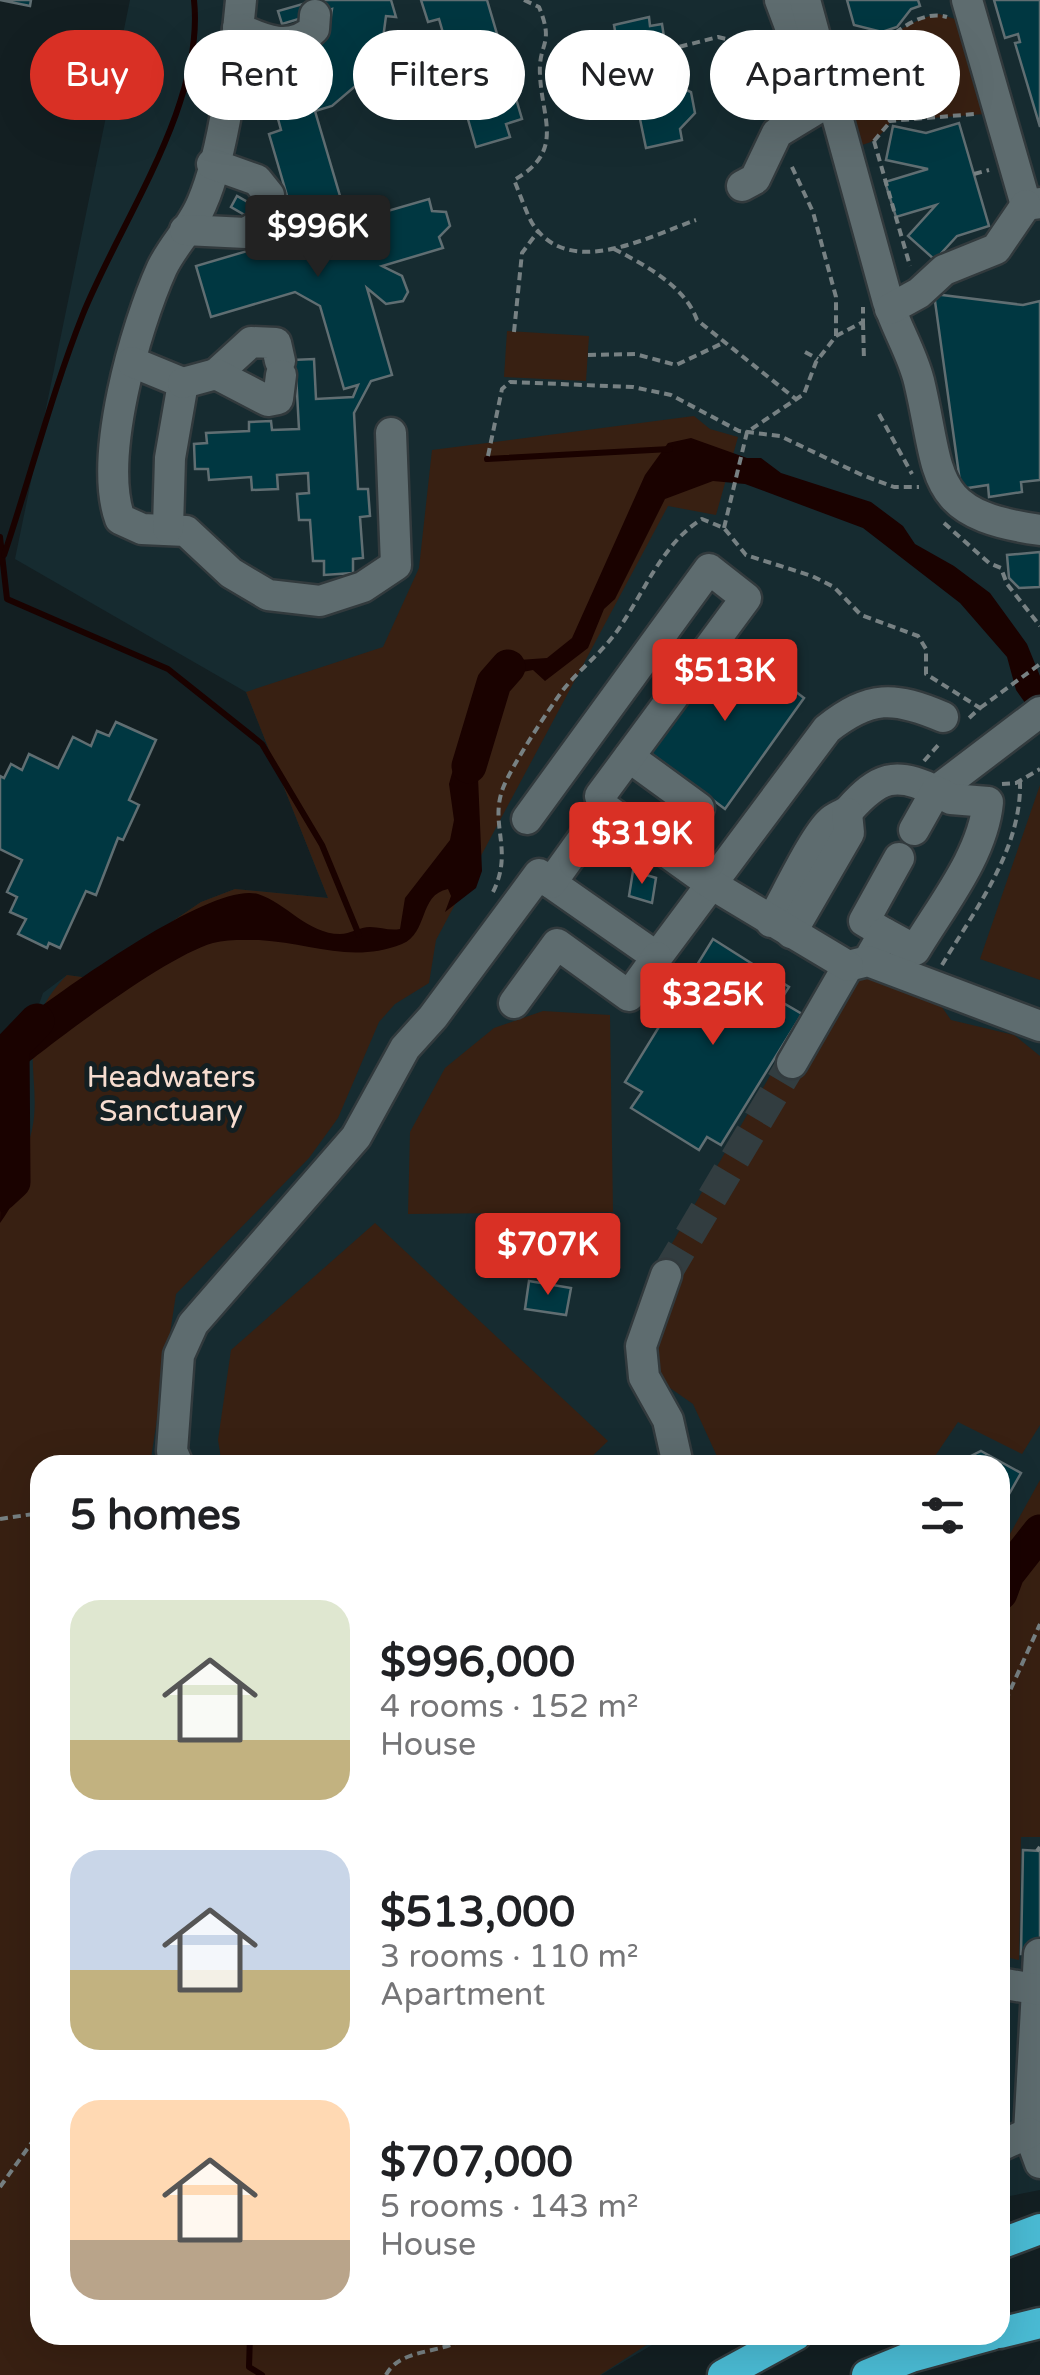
<!DOCTYPE html>
<meta charset="utf-8">
<style>
:root{--surface:#fff;--page:#f6f6f6;--text:#202124;--muted:#757577;--accent:#d93025}
body{margin:0;font-family:"Varela Round",sans-serif;background:var(--page);color:var(--text);height:100vh;display:flex;flex-direction:column;font-size:38px;white-space:nowrap}
*{box-sizing:border-box;margin:0}
p{font-size:32px;color:var(--muted)}
.icon{flex:none;width:55px;height:55px;fill:none;stroke:currentColor;stroke-width:2;stroke-linecap:round;stroke-linejoin:round}
.map{position:relative;flex:1;overflow:hidden}
.sheet{position:absolute;left:30px;top:1455px;width:980px;height:890px;display:flex;flex-direction:column;background:var(--surface);border-radius:30px;box-shadow:0 10px 40px #0002}
.sheet>*{flex:none}
.guide{position:absolute;left:30px;top:30px;width:980px;height:90px;display:flex;gap:20px}
.price{position:absolute;translate:-50% -85px;padding:0 22px;border-radius:10px;background:var(--accent);color:#fff;font-size:32px;line-height:65px;filter:drop-shadow(0 2px 5px #0008)}
.price::after{content:'';position:absolute;left:50%;top:60px;width:30px;height:22px;margin-left:-15px;background:inherit;clip-path:polygon(0 0,100% 0,50% 100%)}
.price.current{background:#222;color:#fff}
ul{padding:0;list-style:none}
li{display:flex;align-items:center;gap:30px;height:250px;padding:0 40px}
li span{display:grid;place-items:center;flex:none;width:280px;height:200px;border-radius:30px;color:#555}
li>.icon{margin-inline-start:auto}
span .icon{width:120px;height:120px;fill:#fffc;stroke-width:1}
li b{font-size:42px}
h2{display:flex;justify-content:space-between;align-items:center;height:120px;padding:0 40px;font-size:42px}
.chip{padding:0 35px;border-radius:45px;background:var(--surface);box-shadow:0 10px 40px #0002;font-size:35px;line-height:90px}
.chip.current{background:var(--accent);color:#fff}
.map>svg:first-child{display:block}
.built{fill:#162b30}
.green{fill:#382012}
.water{fill:#1a0200}
.lines{fill:none;stroke-linecap:round;stroke-linejoin:round}
.stream{stroke:#1a0200;stroke-width:6}
.river{stroke:#1a0200;stroke-width:35}
.building{fill:#003741;stroke:#606e72;stroke-width:2.5}
.minor-tunnel{stroke:#323d40;stroke-width:30;stroke-dasharray:30 15;stroke-linecap:butt}
.minor-casing{stroke:#323a3d;stroke-width:35}
.highway-casing{stroke:#323a3d;stroke-width:35}
.path{stroke:#778183;stroke-width:4;stroke-dasharray:8 5;stroke-linecap:butt}
.minor{stroke:#5e6c6f;stroke-width:30}
.highway{stroke:#4abbd4;stroke-width:30}
.labels{text-anchor:middle;dominant-baseline:central;stroke-width:10;stroke-linejoin:round;paint-order:stroke}
.park-label{font-size:30px;fill:#f7ddd0;stroke:#131f22}
</style>
<div class="map">
<svg width="1040" height="2375" viewBox="0 0 1040 2375">
<rect width="100%" height="100%" fill="#131f22"/>
<polygon class="built" points="130,0 1040,0 1040,2190 1000,2198 1000,1465 40,1465 40,2335 669,2335 601,2375 0,2375 0,1185 21,1160 30,1127 22,1051 43,993 67,975 89,978 201,902 235,889 328,898 246,692 15,559"/>
<g class="green">
<path d="M939,14L974,25L999,113L891,121C878,140 870,146 846,147L833,69C859,68 861,52 880,41C894,33 924,15 939,14Z"/>
<polygon points="507,331 589,336 586,381 504,377"/>
<path d="M694,416L710,429L738,437L716,515L668,506L436,940L429,983L395,1004L379,1022L338,1118L309,1158L176,1294L150,1465H40V2335H662L600,2375H0V1185C6,1177 15,1169 20,1161C59,1093 0,1043 67,975L89,978L201,902L235,889L328,898L246,692L383,647L419,568L432,450Z"/>
<polygon points="1040,785 1040,980 980,959"/>
<polygon points="865,972 939,1003 951,1020 1014,1035 1040,1056 1040,1425 1022,1454 958,1422 929,1465 721,1465 693,1404 663,1383 654,1346 657,1269 781,1057 801,1066"/>
<polygon points="543,1011 610,1015 613,1212 408,1214 410,1132 445,1068 494,1028"/>
<polygon points="375,1223 608,1441 583,1465 222,1465 218,1440 231,1350"/>
<polygon points="1040,1480 1040,1837 1021,1837 1019,1960 1000,1956 1000,1552"/>
</g>
<g class="water">
<path d="M691,438L747,458H761L781,473L871,502L903,526L915,544L954,566L990,593L1027,644L1040,676V724L1016,690L1007,657L960,603L863,528L745,484L713,481L665,499L615,599L604,609L588,648L545,681L533,670L512,674L480,716L492,735L478,777L482,871L476,888L445,912L451,896L448,889C418,895 429,933 402,944C351,964 311,943 259,940C246,940 227,939 213,943C167,956 61,1036 20,1069L0,1047V1037C42,1005 209,880 258,894C286,903 308,934 340,934C350,934 360,927 370,927C381,927 389,931 400,929L405,898L450,840L454,820L449,784L467,719L489,675L505,661L547,658L572,638L645,475L668,443Z"/>
<path d="M3,1074C8,1082 18,1092 21,1101C33,1142 25,1191 0,1223Z"/>
</g>
<g class="lines">
<g class="stream">
<polyline points="487,459 670,449"/>
<polyline points="0,537 7,599 168,669 262,744 322,845 359,935"/>
<path d="M4,555C31,475 52,392 83,314C121,220 205,104 194,0"/>
<polyline points="250,2335 249,2367 262,2375"/>
</g>
<g class="river">
<polyline points="469,766 494,683 508,667"/>
<polyline points="0,1194 13,1182 12,1047 37,1021"/>
<polyline points="1000,1593 1007,1574 1040,1532"/>
</g>
</g>
<g class="building">
<polygon points="0,0 31,0 30,6"/>
<polygon points="317,0 391,0 396,17 386,16 382,46 366,77 332,106 315,111 343,206 367,217 429,199 432,211 446,212 450,226 439,237 443,248 382,266 402,276 408,292 403,301 386,304 367,288 392,375 371,381 354,413 358,489 368,489 370,516 360,517 363,558 353,559 353,573 324,575 324,561 313,561 310,520 299,520 297,494 309,493 308,473 277,475 278,489 252,490 251,477 209,480 208,469 195,469 194,444 207,443 206,433 249,431 249,422 271,421 272,430 299,429 296,374 271,376 270,361 314,359 316,399 353,397 358,385 344,389 320,306 295,292 211,317 196,266 278,242 281,236 231,207 237,196 288,225 293,216 269,134 281,130 275,108 258,106 260,87 233,70 249,45 272,59 288,61 320,44 329,28 332,9 282,24 278,11"/>
<polygon points="421,0 487,0 522,119 506,124 510,137 476,147 439,19 428,22"/>
<polygon points="847,0 918,0 920,6 911,9 897,27 882,32 854,25"/>
<polygon points="994,0 1040,0 1040,127 1015,43 1020,42 1018,34 1005,38"/>
<polygon points="649,17 650,26 662,24 671,83 691,92 695,113 680,129 682,140 646,148 635,95 629,96 627,84 617,86 606,59 612,57 609,38 616,36 614,25"/>
<polygon points="959,123 989,226 957,236 935,260 908,236 936,205 896,217 885,182 928,169 886,160 893,126 926,133"/>
<polygon points="934,294 1023,305 1040,301 1040,480 1021,482 1022,492 989,497 988,485 961,489"/>
<polygon points="1040,552 1040,587 1019,588 1009,578 1007,555"/>
<polygon points="726,639 804,698 725,809 645,749"/>
<polygon points="116,722 156,740 129,800 139,805 123,840 118,838 96,895 86,891 60,948 49,943 47,948 18,934 26,919 10,912 17,897 7,892 22,860 0,849 0,776 4,778 11,764 22,770 29,754 58,768 73,737 91,746 97,731 109,736"/>
<polygon points="633,871 656,878 652,903 629,896"/>
<polygon points="713,939 789,987 780,1001 802,1014 721,1145 707,1137 699,1150 631,1108 642,1092 625,1082"/>
<polygon points="529,1281 571,1288 566,1315 525,1309"/>
<polygon points="981,1451 1021,1473 1000,1510 1000,1465 953,1465"/>
<polygon points="1023,1850 1040,1851 1040,1954 1021,1954"/>
</g>
<g class="lines">
<polyline class="minor-tunnel" points="666,1275 792,1063"/>
<defs>
<g id="minor">
<path d="M241,0C236,55 224,153 202,203C193,226 173,245 162,268C135,328 98,458 120,519L142,529L186,531L231,573L268,595L320,601L363,587L396,565L391,433"/>
<polyline points="780,0 814,91"/>
<path d="M805,0L888,302C897,330 912,353 919,381C942,477 926,514 1040,530"/>
<polyline points="967,0 1026,205 1040,203"/>
<path d="M238,28C263,40 291,52 314,29L315,15"/>
<polyline points="212,164 257,180 269,195 268,214"/>
<polyline points="742,186 755,179 777,133 833,99"/>
<polyline points="185,230 246,233 260,224"/>
<polyline points="890,309 919,293 944,270 996,249 1026,205"/>
<polyline points="132,362 183,383 170,458 168,528"/>
<polyline points="216,374 251,342 276,343 280,361"/>
<polyline points="183,383 216,374 268,401 278,399 281,375"/>
<polyline points="629,757 699,808 667,852"/>
<polyline points="527,819 709,569 746,598 600,796"/>
<path d="M551,883L657,957L827,729C870,695 894,696 943,717"/>
<path d="M771,922C784,900 814,836 830,822C836,816 844,815 850,809C878,778 895,770 936,791L1040,712"/>
<polyline points="791,933 849,833 847,813"/>
<polyline points="884,933 864,921 899,858"/>
<path d="M868,961L884,933L915,950C942,905 983,855 988,802L951,799L936,791L914,830"/>
<polyline points="514,1003 557,944 629,996 657,957"/>
<polyline points="792,1063 848,966 868,961 1040,1026"/>
<polyline points="666,1275 641,1346 644,1377 668,1420 678,1465"/>
<polyline points="178,1465 172,1451 179,1355 193,1324 356,1137 405,1048 433,1017 539,874 551,883 605,808 711,884 848,966"/>
<polyline points="1039,1954 1029,2133 1040,2163"/>
<polyline points="1000,1983 1040,1990"/>
<polyline points="1000,2146 1029,2133"/>
</g>
<g id="highway">
<polyline points="1000,2244 1040,2229"/>
<polyline points="1000,2333 1040,2323"/>
<polyline points="723,2375 796,2335"/>
<polyline points="867,2375 911,2357 991,2335"/>
</g>
</defs>
<use href="#minor" class="minor-casing"/>
<use href="#highway" class="highway-casing"/>
<g class="path">
<path d="M524,0L539,7C555,46 538,42 540,75C542,120 565,151 514,180C520,194 525,210 532,223C569,281 649,236 696,220"/>
<polyline points="768,49 787,101"/>
<polyline points="667,50 718,37 769,49"/>
<polyline points="855,64 890,121 975,114"/>
<path d="M854,65C880,49 913,7 947,17"/>
<polyline points="874,141 910,266"/>
<polyline points="874,141 890,122"/>
<polyline points="974,174 989,170"/>
<path d="M614,249C645,265 685,286 697,320L797,400"/>
<polyline points="863,322 864,361"/>
<polyline points="514,332 522,253 539,230"/>
<polyline points="836,336 863,322 863,307"/>
<polyline points="805,352 818,359"/>
<polyline points="588,355 635,354 676,365 723,343"/>
<polyline points="879,414 912,474"/>
<polyline points="488,456 502,389 510,382 633,387 671,395 739,431 780,436 862,475 894,487 919,487"/>
<polyline points="944,523 989,563 1001,568 1007,584 1040,626"/>
<polyline points="724,528 747,432 804,394 816,362 836,336 836,297 813,212 791,165"/>
<polyline points="980,708 1040,664"/>
<polyline points="924,761 941,742"/>
<polyline points="1002,784 1016,783 1040,769"/>
<path d="M493,892C514,850 489,825 503,788C511,767 548,710 563,690C578,671 599,655 615,634C643,596 661,544 702,519L724,528L746,555L812,576L834,587L861,615L918,636L926,649V674L980,708L967,720"/>
<path d="M942,965C976,908 1022,849 1020,781"/>
<polyline points="0,1519 40,1513"/>
<polyline points="1000,1713 1040,1624"/>
<polyline points="1037,1851 1040,1847"/>
<polyline points="0,2187 40,2131"/>
<path d="M386,2375C401,2346 447,2355 469,2335"/>
</g>
<use href="#minor" class="minor"/>
<use href="#highway" class="highway"/>
</g>
<g class="labels">
<g class="park-label">
<text x="171" y="1077">Headwaters<tspan x="171" dy="34">Sanctuary</tspan></text>
</g>
</g>
</svg>
<b class="price current" style="left:318px;top:280px">$996K</b>
<b class="price" style="left:725px;top:724px">$513K</b>
<b class="price" style="left:642px;top:887px">$319K</b>
<b class="price" style="left:713px;top:1048px">$325K</b>
<b class="price" style="left:548px;top:1298px">$707K</b>
<div class="guide">
<a class="chip current">Buy</a>
<a class="chip">Rent</a>
<a class="chip">Filters</a>
<a class="chip">New</a>
<a class="chip">Apartment</a>
</div>
<section class="sheet">
<h2>5 homes<svg class="icon" aria-label="filters" viewBox="0 0 24 24"><path d="M4 7h16M4 17h16"/><circle cx="9" cy="7" r="2"/><circle cx="15" cy="17" r="2"/></svg></h2>
<ul>
<li><span style="background:linear-gradient(#dfe7d0 70%,#c2b280 0)"><svg class="icon" aria-label="home" viewBox="0 0 24 24"><path d="M3 11l9-7 9 7M6 9v11h12V9"/></svg></span><div><b>$996,000</b><p>4 rooms · 152 m²</p><p>House</p></div></li>
<li><span style="background:linear-gradient(#c9d6e8 60%,#c2b280 0)"><svg class="icon" aria-label="home" viewBox="0 0 24 24"><path d="M3 11l9-7 9 7M6 9v11h12V9"/></svg></span><div><b>$513,000</b><p>3 rooms · 110 m²</p><p>Apartment</p></div></li>
<li><span style="background:linear-gradient(#ffd9b3 70%,#b9a48a 0)"><svg class="icon" aria-label="home" viewBox="0 0 24 24"><path d="M3 11l9-7 9 7M6 9v11h12V9"/></svg></span><div><b>$707,000</b><p>5 rooms · 143 m²</p><p>House</p></div></li>
</ul>
</section>
</div>
